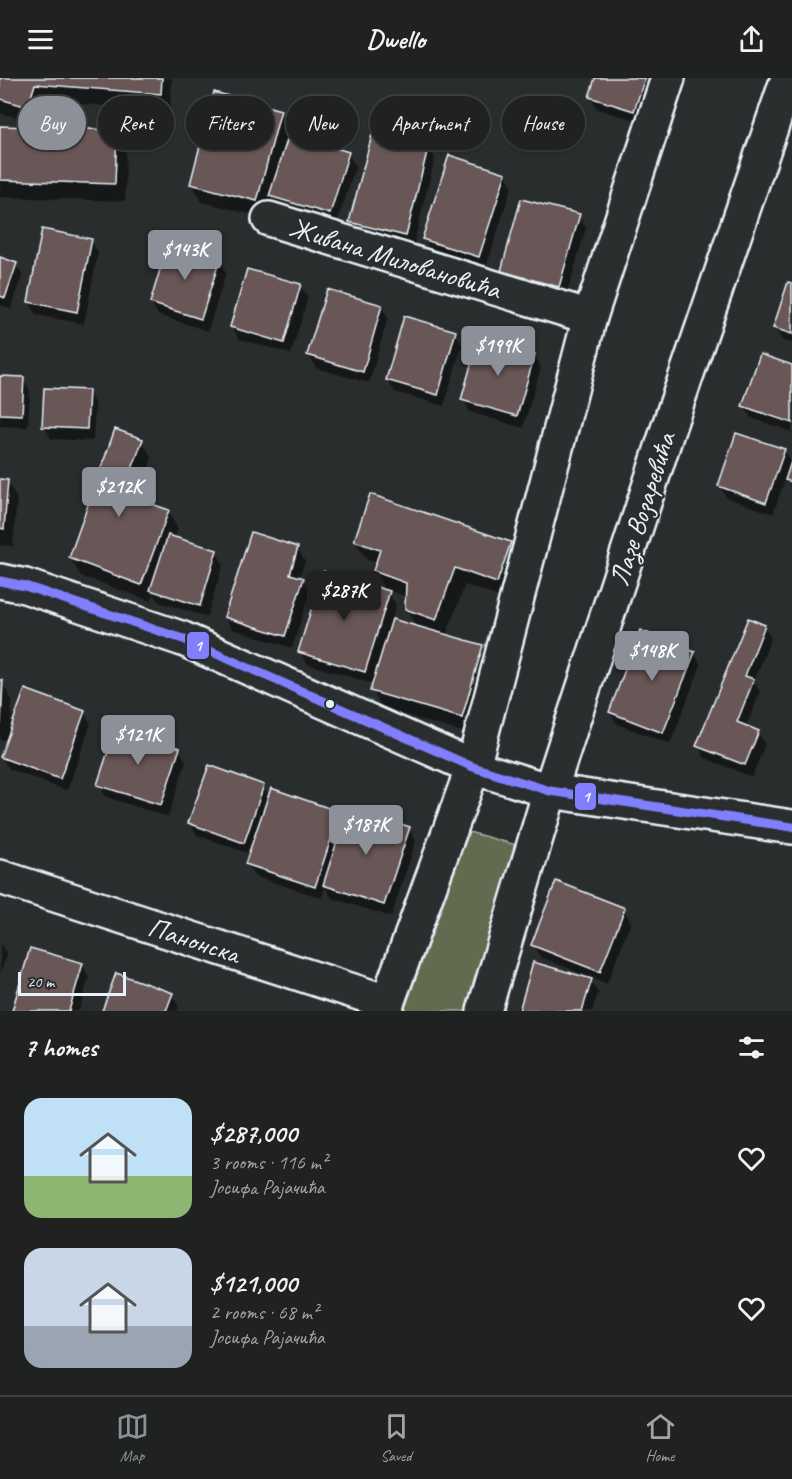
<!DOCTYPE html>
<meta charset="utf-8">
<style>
:root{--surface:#202222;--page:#2d2f2f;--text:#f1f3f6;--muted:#a2a4a5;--line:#3d3f40;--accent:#8c9099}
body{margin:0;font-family:Caveat,sans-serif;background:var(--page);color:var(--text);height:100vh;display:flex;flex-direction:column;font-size:22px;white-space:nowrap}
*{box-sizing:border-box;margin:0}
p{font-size:20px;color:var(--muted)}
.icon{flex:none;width:33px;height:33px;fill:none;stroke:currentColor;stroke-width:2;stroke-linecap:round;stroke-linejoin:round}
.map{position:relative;height:933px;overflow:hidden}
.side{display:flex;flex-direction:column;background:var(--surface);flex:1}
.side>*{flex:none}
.guide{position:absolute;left:18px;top:18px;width:756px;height:54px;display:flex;gap:12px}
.scale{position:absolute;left:18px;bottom:15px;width:108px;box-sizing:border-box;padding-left:6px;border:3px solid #e8f1f8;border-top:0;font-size:16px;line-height:21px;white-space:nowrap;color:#e8f1f8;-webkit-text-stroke:4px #2a2d2e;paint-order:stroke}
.price{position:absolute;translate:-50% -51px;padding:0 14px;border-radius:6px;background:var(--accent);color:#fff;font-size:20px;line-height:39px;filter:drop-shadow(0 2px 3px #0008)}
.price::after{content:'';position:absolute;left:50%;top:36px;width:18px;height:14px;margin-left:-9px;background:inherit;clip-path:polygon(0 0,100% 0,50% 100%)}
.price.active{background:#222;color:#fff}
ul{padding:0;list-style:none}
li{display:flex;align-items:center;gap:18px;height:150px;padding:0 24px}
li span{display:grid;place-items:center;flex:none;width:168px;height:120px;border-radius:18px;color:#555}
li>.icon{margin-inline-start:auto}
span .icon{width:72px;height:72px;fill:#fffc;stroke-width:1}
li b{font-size:26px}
h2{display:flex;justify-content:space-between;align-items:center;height:72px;padding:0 24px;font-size:26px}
.pill{padding:0 21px;border-radius:27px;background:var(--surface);box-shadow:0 2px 4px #0004,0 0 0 2px var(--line);font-size:21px;line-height:54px}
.pill.active{background:var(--accent);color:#fff}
header{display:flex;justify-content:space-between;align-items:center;height:78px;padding:0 24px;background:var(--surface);font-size:27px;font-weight:700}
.menu{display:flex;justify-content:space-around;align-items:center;height:84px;border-top:2px solid var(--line);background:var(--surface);font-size:16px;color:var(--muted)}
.menu a{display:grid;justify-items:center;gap:3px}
.menu .active{color:var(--accent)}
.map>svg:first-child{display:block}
.green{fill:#626a50;stroke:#a5aea4;stroke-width:1.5}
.shadow{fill:#0007;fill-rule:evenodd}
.building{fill:#695756;stroke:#e8f1f8;stroke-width:1.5}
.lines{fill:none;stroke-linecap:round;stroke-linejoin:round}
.street-casing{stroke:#e8f1f8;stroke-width:38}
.secondary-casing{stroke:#e8f1f8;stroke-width:38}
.street{stroke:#2a2d2e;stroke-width:33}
.secondary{stroke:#2a2d2e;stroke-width:33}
.bus-1-casing{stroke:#2a2d2e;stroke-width:14}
.bus-1{stroke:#8080ff;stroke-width:9}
.bus-dot{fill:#e8f1f8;stroke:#2a2d2e;stroke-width:2}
.labels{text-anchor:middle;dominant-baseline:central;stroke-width:4.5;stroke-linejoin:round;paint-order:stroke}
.street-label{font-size:28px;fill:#e8f1f8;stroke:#2a2d2e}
.line-badge{stroke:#2a2d2e;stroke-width:2}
.badge-label{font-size:16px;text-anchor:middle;font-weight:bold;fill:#fff}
</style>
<header><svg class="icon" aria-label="menu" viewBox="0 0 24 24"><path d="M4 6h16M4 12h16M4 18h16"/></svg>Dwello<svg class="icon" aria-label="share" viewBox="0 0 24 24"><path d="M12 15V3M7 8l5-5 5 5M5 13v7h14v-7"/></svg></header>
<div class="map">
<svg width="792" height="933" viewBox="0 0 792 933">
<rect width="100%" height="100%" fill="#2a2d2e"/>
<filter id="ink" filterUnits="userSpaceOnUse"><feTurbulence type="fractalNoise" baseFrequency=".0167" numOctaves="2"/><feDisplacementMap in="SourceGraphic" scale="12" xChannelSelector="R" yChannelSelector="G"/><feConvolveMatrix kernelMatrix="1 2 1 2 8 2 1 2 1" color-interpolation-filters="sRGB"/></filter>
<g filter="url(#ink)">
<polygon class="green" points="469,754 520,768 472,933 404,933"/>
<g class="shadow">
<polygon points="0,0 172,0 170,33 45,23 38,45 0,35"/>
<polygon points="596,0 655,0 641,44 597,31 590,19"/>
<polygon points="280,33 290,50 288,57 348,76 356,88 336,148 278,130 272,119 266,140 202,124 192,106"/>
<polygon points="0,50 116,54 126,71 125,123 0,119"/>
<polygon points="428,68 435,80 413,169 358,156 351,143"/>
<polygon points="505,96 512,108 486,190 431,173 424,161"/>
<polygon points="579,138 586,150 566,220 510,205 502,193"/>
<polygon points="91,162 98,175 84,246 36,237 29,224"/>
<polygon points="0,181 15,186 23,198 11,231 0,227"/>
<polygon points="219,182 226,195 208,253 158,237 151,225"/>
<polygon points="300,207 308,219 291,276 239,261 232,249"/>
<polygon points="792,207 792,265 782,262 775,250"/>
<polygon points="381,228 388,240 369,305 316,290 309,277"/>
<polygon points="455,255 462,267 444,328 395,314 387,302"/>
<polygon points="534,277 541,289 523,350 470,334 463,321"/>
<polygon points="792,289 792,354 751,340 744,328"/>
<polygon points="0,300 23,301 30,313 28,349 0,348"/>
<polygon points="88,313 95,326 93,363 51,361 44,348"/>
<polygon points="142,363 152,380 137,422 168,433 178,451 174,461 216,473 223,486 207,539 159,524 154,516 151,523 81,498 70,480"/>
<polygon points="784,372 792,386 792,411 786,399 773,436 727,420 719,408"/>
<polygon points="0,403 7,403 17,421 13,468 0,467"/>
<path d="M355,463L510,466L520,483L507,522L465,507L446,558L482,569L492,586L471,657L382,630L372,612L374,606L307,586L300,574L386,514L374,493L377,485L366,481ZM387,512L407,519L406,531L417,550L391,542L396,527Z"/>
<polygon points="297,470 305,483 299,500 303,501 310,514 292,570 232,551 225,539"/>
<polygon points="764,548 771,560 754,604 760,614 746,649 758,654 765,667 752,699 705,680 698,668"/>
<polygon points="694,575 701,587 670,666 617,646 610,634"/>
<polygon points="0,604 2,604 12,622 11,652 84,634 91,646 67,713 9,691 1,679 8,662 0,662"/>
<polygon points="179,671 186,684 168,739 106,719 99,707"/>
<polygon points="263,708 269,719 339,735 344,744 409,750 416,763 391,839 332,820 325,809 322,820 254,798 247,786 250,776 197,757 190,745"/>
<polygon points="624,832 631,844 607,906 540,879 533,867"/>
<polygon points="0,865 7,876 0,896"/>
<polygon points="82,886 89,899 79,933 13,933"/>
<polygon points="591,903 598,915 592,933 520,933"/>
<polygon points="172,917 179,929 177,933 104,933"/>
</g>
<g class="building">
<polygon points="0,0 162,0 161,16 35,6 28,29 0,21"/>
<polygon points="595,0 645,0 634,33 589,19"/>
<polygon points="214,14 281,32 257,123 190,106"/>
<polygon points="0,48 117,52 115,106 0,102"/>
<polygon points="373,53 429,66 406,158 349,144"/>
<polygon points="289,56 349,74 330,136 269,118"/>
<polygon points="449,77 506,95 479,179 422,161"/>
<polygon points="521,121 580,136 559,209 501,193"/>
<polygon points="42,151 92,161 77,234 28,224"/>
<polygon points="168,165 220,181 201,241 150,225"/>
<polygon points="0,179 17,185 5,220 0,218"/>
<polygon points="247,191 301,206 284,265 230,249"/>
<polygon points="788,204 792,205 792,256 773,250"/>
<polygon points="327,211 382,227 363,294 307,277"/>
<polygon points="404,238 456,253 438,317 386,302"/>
<polygon points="479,259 535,276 517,338 461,322"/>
<polygon points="760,276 792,287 792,345 742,328"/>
<polygon points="0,298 24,299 22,337 0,336"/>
<polygon points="44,310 89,312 87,351 42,349"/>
<polygon points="115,351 143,361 123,416 169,432 141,507 69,480"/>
<polygon points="736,355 785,371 766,425 718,408"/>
<polygon points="792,381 792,404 785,402"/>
<polygon points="0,401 8,402 4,451 0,450"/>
<polygon points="370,416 511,464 497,505 455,490 436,542 405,531 406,505 373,493 380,472 354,463"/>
<polygon points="251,454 298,469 290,496 304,500 285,558 224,539"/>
<polygon points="168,457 217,472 200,528 150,512"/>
<polygon points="323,493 390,513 365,594 298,574"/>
<polygon points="748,540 765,547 745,598 754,601 737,644 759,653 745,687 696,668"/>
<polygon points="392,541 483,567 462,640 370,613"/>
<polygon points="640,552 695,574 663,655 609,634"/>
<polygon points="0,602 3,602 1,645 0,645"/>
<polygon points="25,611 85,633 60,701 0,679"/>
<polygon points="116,649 180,670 161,727 97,707"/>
<polygon points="209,687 264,707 244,765 188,745"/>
<polygon points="271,710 340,734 315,809 245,786"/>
<polygon points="348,729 410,749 384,827 323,807"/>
<polygon points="556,803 625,830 600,894 531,867"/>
<polygon points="30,870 83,885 69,933 12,933"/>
<polygon points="533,884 592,901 582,933 519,933"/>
<polygon points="116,895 173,915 166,933 102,933"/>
</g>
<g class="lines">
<defs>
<g id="street">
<polyline points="269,141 590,239"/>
<polyline points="0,799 387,924"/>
<polyline points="384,933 473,689 590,239 668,0"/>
<polyline points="484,933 550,713 669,348 788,0"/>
</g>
<polyline id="secondary" points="0,503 25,508 183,561 473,689 550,713 792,749"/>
</defs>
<use href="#street" class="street-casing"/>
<use href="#secondary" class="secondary-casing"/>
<use href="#street" class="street"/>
<use href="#secondary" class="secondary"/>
<defs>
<polyline id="bus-1" points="0,503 25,508 183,561 473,689 550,713 792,749"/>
</defs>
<use href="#bus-1" class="bus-1-casing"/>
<use href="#bus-1" class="bus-1"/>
</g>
</g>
<circle class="bus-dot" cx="330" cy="626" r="5"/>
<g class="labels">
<g class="street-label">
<text transform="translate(395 180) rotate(17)">Живана Миловановића</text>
<text transform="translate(642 431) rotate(-72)">Лазе Возаревића</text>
<text transform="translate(194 862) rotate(18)">Панонска</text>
</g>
</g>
<g class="line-badge">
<rect x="186" y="553" width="24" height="29" rx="6" fill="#8080ff"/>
<rect x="574" y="704" width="23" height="29" rx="6" fill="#8080ff"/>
</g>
<g class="badge-label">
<text x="198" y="573">1</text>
<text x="586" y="724">1</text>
</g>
</svg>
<div class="scale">20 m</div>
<b class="price" style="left:185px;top:203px">$143K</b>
<b class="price" style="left:498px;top:299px">$199K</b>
<b class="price" style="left:119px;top:440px">$212K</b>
<b class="price active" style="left:344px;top:544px">$287K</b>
<b class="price" style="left:652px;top:604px">$148K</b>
<b class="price" style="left:138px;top:688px">$121K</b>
<b class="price" style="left:366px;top:778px">$187K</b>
<div class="guide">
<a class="pill active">Buy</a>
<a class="pill">Rent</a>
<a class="pill">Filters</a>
<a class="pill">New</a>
<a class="pill">Apartment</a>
<a class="pill">House</a>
</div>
</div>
<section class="side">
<h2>7 homes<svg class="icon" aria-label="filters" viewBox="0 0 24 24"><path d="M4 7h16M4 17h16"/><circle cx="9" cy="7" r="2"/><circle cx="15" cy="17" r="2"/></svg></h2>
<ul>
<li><span style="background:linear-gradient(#bfe0f5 65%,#8fb573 0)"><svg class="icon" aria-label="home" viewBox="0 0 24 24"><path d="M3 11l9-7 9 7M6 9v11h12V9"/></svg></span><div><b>$287,000</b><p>3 rooms · 116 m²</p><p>Јосифа Рајачића</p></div><svg class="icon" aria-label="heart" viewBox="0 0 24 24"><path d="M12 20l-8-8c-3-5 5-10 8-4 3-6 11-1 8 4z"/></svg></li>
<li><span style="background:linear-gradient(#c9d6e8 65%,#9aa5b1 0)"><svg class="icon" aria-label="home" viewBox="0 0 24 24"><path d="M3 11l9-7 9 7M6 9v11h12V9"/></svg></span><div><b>$121,000</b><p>2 rooms · 68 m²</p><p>Јосифа Рајачића</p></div><svg class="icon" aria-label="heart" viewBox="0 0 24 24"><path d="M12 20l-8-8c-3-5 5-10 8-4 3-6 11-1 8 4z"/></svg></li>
</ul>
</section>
<nav class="menu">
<a class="active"><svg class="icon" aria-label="map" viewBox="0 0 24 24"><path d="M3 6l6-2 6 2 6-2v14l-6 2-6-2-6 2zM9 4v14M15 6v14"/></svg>Map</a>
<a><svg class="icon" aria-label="saved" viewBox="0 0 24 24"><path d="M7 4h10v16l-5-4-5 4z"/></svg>Saved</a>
<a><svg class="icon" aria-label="home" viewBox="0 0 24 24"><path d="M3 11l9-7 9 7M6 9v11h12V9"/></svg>Home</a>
</nav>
